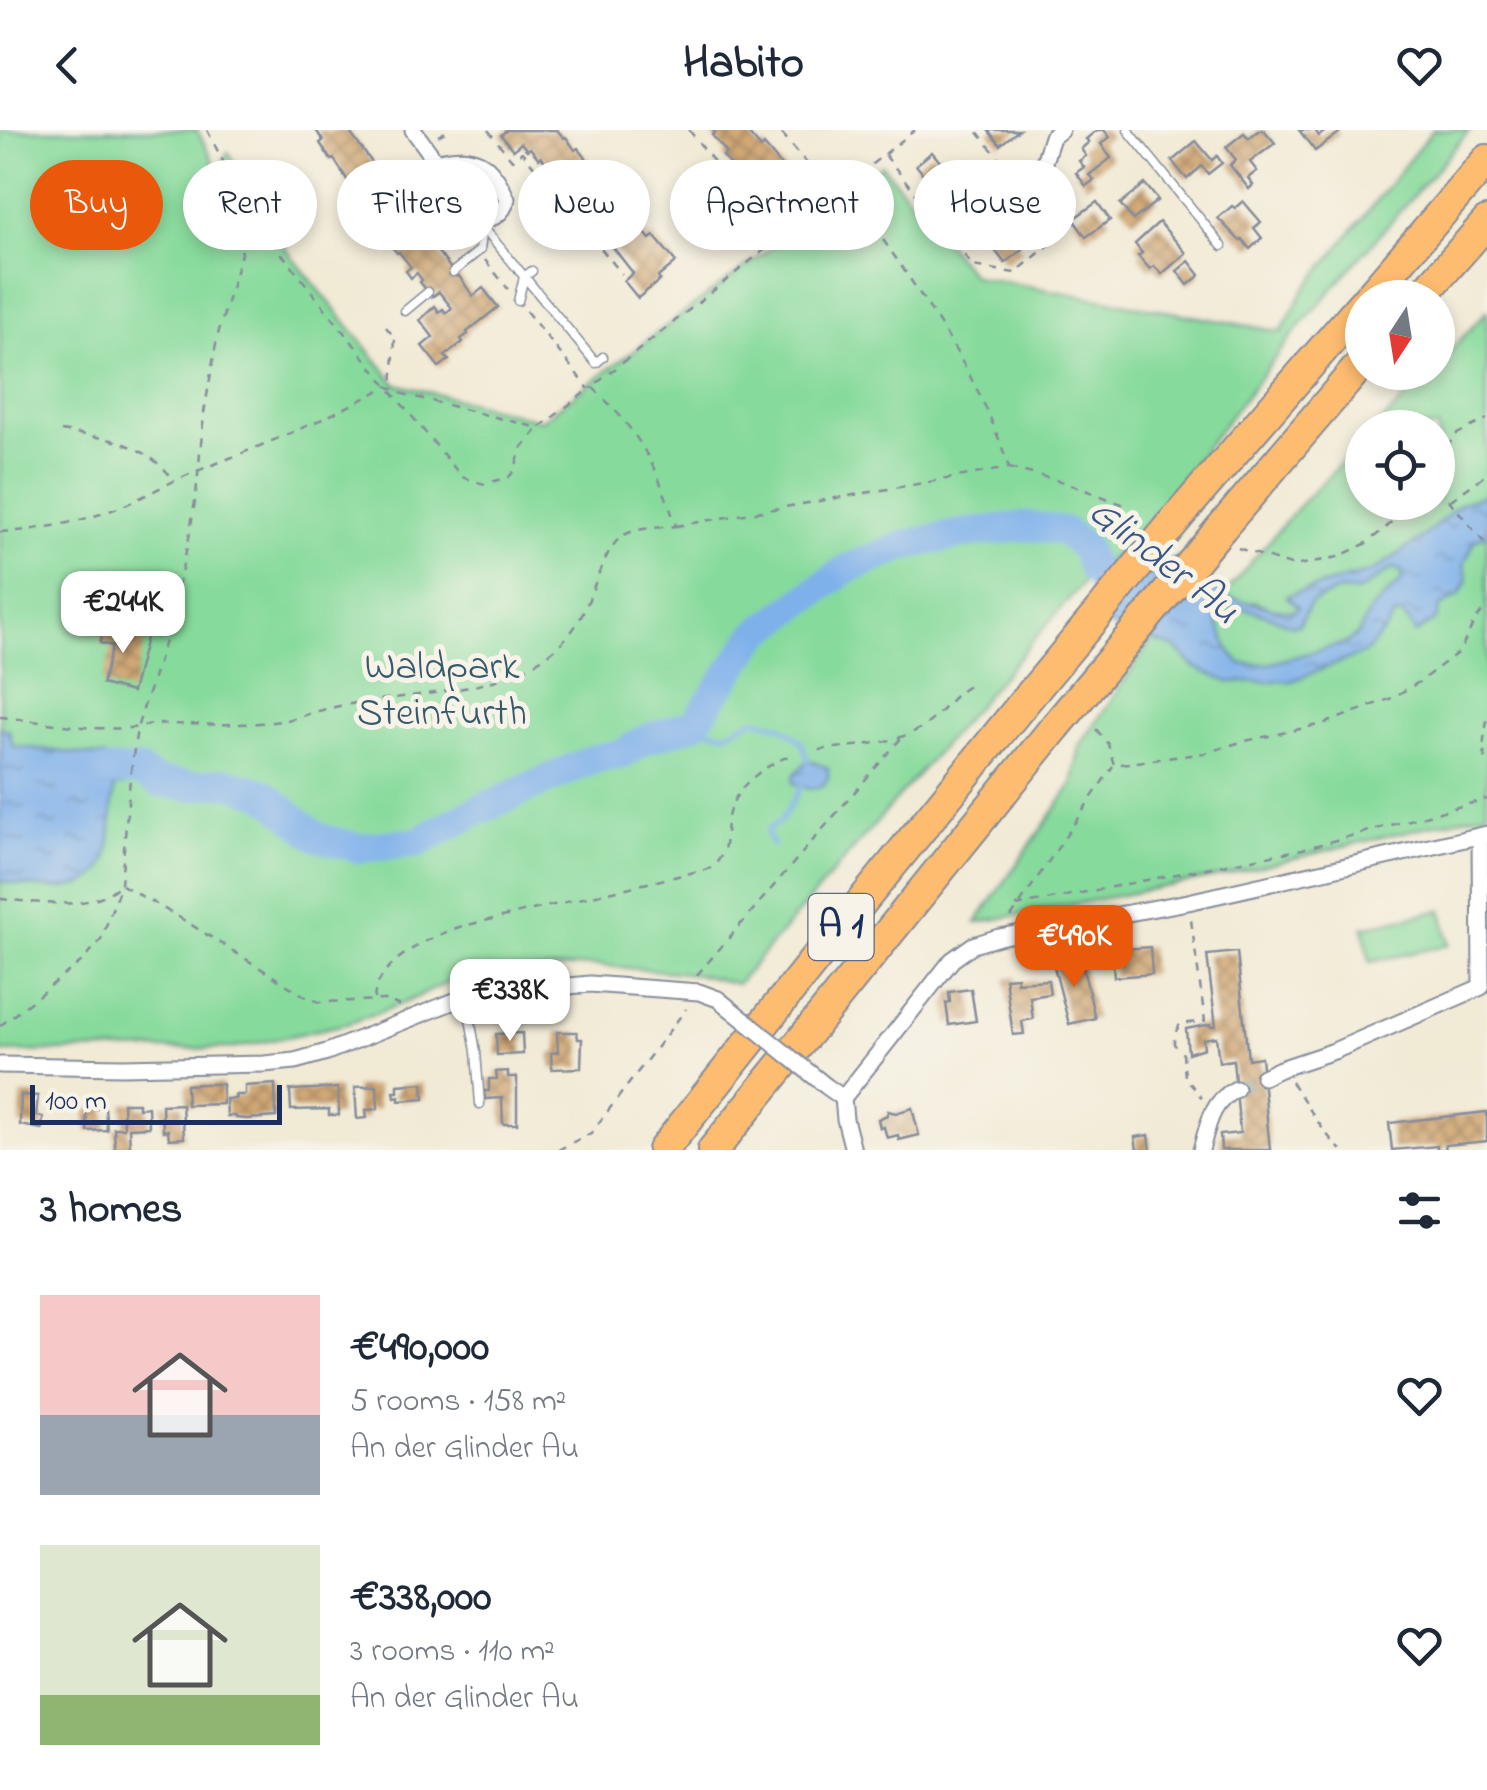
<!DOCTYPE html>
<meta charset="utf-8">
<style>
:root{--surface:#fff;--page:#f6f6f7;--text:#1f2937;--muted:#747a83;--accent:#ea580c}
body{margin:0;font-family:"Indie Flower",sans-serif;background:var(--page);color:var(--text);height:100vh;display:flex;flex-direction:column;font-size:38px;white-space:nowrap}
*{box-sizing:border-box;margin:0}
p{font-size:32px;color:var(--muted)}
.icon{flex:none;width:55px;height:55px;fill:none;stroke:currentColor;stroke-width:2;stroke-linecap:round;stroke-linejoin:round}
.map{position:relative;height:1020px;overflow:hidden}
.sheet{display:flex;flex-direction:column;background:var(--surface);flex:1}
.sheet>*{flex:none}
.banner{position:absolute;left:30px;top:30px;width:1428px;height:90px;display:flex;gap:20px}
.needle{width:65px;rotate:192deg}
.controls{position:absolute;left:1345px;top:150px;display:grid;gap:20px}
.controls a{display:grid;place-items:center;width:110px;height:110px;border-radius:50%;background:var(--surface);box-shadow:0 5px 15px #0003;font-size:50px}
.scale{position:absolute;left:30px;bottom:25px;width:252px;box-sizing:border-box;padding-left:10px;border:5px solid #1b2f5e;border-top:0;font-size:28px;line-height:35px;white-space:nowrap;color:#1b2f5e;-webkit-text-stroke:8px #f7f3e8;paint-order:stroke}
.price{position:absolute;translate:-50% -85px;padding:0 22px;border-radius:20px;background:#fff;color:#222;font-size:32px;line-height:65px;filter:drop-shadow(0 2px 5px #0008)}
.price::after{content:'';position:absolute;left:50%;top:60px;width:30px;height:22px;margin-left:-15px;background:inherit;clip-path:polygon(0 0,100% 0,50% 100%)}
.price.selected{background:var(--accent);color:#fff}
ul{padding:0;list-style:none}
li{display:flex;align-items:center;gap:30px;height:250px;padding:0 40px}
li span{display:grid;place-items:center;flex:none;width:280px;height:200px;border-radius:0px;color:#555}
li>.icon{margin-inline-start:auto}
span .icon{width:120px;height:120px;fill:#fffc;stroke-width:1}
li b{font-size:42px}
h2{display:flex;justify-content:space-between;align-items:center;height:120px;padding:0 40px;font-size:42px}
.tag{padding:0 35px;border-radius:45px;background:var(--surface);box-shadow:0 5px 15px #0003;font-size:35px;line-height:90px}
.tag.selected{background:var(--accent);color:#fff}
header{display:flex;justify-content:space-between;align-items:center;height:130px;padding:0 40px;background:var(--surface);font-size:45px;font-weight:700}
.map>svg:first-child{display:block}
.green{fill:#86da9b;stroke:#50847c;stroke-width:2.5}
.water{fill:url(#water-ripples);stroke:#4c70a4;stroke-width:2.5;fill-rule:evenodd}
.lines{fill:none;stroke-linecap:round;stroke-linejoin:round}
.stream{stroke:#7eb0ea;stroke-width:5}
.river{stroke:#7eb0ea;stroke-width:30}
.building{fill:url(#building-cross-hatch)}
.minor-tunnel{stroke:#c6c5bd;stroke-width:15;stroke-dasharray:15 8;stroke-linecap:butt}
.service-casing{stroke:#868c9a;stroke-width:11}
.minor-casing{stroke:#868c9a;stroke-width:19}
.motorway-casing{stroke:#868c9a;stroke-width:34}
.path{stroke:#868c9a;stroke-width:2.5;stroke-dasharray:8 8;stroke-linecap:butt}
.service{stroke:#fff;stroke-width:8}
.minor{stroke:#fff;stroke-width:15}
.motorway{stroke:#febc70;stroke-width:30}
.minor-bridge-casing{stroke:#868c9a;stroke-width:19;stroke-linecap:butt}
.motorway-bridge-casing{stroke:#868c9a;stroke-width:34;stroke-linecap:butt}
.minor-bridge{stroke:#fff;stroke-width:15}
.motorway-bridge{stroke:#febc70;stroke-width:30}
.labels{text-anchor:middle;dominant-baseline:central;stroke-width:10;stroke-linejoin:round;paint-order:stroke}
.shield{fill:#f7f3e8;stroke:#5d6a87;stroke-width:2.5}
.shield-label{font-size:38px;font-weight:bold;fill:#1b2f5e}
.park-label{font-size:40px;fill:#365a6d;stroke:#f7f3e8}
.water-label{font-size:42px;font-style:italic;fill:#395688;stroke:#f7f3e8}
</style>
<header><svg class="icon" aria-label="back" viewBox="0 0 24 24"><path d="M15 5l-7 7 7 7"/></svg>Habito<svg class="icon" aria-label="heart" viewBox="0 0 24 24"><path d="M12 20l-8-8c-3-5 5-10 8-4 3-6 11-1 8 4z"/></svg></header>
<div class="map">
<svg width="1487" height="1020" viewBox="0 0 1487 1020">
<defs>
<pattern id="water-ripples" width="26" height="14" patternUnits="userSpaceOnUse" patternTransform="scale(2.5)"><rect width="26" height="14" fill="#7eb0ea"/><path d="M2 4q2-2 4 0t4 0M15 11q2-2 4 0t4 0" fill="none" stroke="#6690c1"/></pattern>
<pattern id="building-cross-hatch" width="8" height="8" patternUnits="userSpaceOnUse" patternTransform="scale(2.5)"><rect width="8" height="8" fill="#d1a876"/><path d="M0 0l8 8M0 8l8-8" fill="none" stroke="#a98964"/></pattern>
</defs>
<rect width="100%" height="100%" fill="#f7f3e8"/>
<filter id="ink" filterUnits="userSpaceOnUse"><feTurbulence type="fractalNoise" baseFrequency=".01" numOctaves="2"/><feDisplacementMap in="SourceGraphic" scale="20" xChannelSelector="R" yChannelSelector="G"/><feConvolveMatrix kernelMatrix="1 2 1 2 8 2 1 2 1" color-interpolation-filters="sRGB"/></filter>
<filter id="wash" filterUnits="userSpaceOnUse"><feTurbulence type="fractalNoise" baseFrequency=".0048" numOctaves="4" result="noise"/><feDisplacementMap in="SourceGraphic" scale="40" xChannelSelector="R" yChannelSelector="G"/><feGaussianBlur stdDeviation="2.25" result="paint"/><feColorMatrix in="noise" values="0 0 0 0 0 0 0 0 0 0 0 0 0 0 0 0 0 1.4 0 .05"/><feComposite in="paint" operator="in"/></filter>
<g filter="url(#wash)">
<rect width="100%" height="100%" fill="#f1ead5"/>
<g class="green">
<polygon points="0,0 197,0 218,41 228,22 285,118 396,254 541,290 882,35 973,146 1281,202 1303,162 1433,0 1470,0 1292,206 1133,412 1093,441 737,854 696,844 594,835 458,848 404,873 350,893 235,918 0,922 0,751 62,759 106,730 112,669 122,635 105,627 12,616 9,600 0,598"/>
<polygon points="1487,181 1487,360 1483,366 1461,373 1422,408 1374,441 1288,465 1298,477 1294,481 1276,480 1254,471 1232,477 1253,480 1294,496 1299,495 1311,473 1338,461 1359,461 1393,438 1402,441 1401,452 1371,479 1358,504 1345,514 1269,534 1241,534 1230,524 1216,488 1222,466 1300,375 1362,312 1362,372 1438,372 1438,298 1377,297 1430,243 1438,242 1438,234"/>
<polygon points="1487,404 1487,682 1220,746 976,793 1072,655 1080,616 1152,509 1176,518 1194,537 1291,551 1385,500 1395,485 1403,485 1416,503 1436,489 1439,478 1459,465 1468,450 1464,434 1475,410"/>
<polygon points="1442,780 1449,815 1370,832 1363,797"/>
</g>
<g class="water">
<path d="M1487,360V404L1475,410L1464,434L1468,450L1459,465L1439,478L1436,489L1416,503L1403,485H1395L1385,500L1365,523L1291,551L1228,552L1194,537L1176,518L1112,497L1091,463L1088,447L1133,412L1204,445L1223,467C1247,470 1270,480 1294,481L1298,477L1286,466L1374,441L1422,408L1461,373L1483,366ZM1393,438L1402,441L1401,452L1371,479L1358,504L1346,513L1269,534H1241L1231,524L1216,489L1220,479C1246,474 1269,486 1293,496L1298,495L1311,473L1338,461H1359Z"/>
<path d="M0,598L9,600L13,616L105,627L126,636L123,656H115C110,680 113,705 107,728C94,772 33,756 0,751Z"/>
<polygon points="808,630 828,638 828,648 822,657 810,659 793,653 794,645"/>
</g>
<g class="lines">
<g class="stream">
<polyline points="704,580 705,592 711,601 726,603 754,589 781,596 802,612 808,630"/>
<polyline points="773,715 767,705 769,698 781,691 801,657"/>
</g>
<polyline class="river" points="84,642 138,641 157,652 191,656 226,652 265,664 317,707 358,718 419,712 470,684 594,629 623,624 644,610 695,593 756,505 845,440 906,415 963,404 1028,396 1064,401 1084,417 1093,440 1102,447 1128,460"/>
</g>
<g id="blocks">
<g class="building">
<polygon points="316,0 348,0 376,38 373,40 386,59 389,57 409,83 406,85 421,104 423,102 457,147 459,146 473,166 483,158 498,177 467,202 468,204 461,209 463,212 445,226 449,230 439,237 422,216 433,207 420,190 435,176 439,182 443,179 446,183 452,178 439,162 432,167 420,152 422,150 417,143 411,148 406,141 411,137 399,122 397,123 385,108 387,105 350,61 353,59 334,29 331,30 320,13 323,11"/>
<polygon points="507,0 557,0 564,8 566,7 575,20 578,18 595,39 610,59 608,61 612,65 614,63 630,82 628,84 632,88 650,109 654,106 676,132 658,147 660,150 638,168 624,151 633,143 598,98 600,96 594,87 592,89 576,70 578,69 541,27 539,29 530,18 527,20 521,13 513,20 501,5"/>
<polygon points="713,0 755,0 749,4 761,18 764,15 786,41 769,56 772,60 750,78 735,60 747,51 741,44 739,45 723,26 727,23 712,5 715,3"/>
<polygon points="988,0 1019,0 1000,15"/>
<polygon points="1097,0 1104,0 1110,7 1101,14 1111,28 1089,45 1094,50 1086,56 1076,43 1084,37 1079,31 1086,26 1081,19 1089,12 1086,9"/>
<polygon points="1259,0 1264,0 1275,13 1250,32 1257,41 1248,48 1253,55 1249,59 1230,35 1236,30 1226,17 1244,3 1249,8"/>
<polygon points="1299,0 1315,0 1319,6 1327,0 1337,0 1339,3 1315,21"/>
<polygon points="1196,11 1212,30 1217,26 1222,33 1208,44 1202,36 1187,49 1172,31"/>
<polygon points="932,22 985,87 992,81 1022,120 1005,133 975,95 968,100 916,35"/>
<polygon points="1145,54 1158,70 1133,90 1120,74"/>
<polygon points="1243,71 1261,92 1254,98 1262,108 1250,119 1242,109 1240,111 1218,88 1232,76 1235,78"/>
<polygon points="1097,72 1110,90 1086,107 1073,89"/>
<polygon points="1159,92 1186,123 1162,144 1154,136 1150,139 1138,126 1142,123 1135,114"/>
<polygon points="1189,131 1200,145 1188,155 1177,141"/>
<polygon points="105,493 147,504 132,562 102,554 112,516 100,513"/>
<polygon points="1150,817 1152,844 1114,847 1112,820"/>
<polygon points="1237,822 1248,929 1261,927 1270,1020 1221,1020 1220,1005 1240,1003 1233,930 1219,932 1216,907 1203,909 1204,918 1188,923 1186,899 1211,894 1211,896 1216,896 1207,825"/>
<polygon points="1080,826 1095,888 1069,894 1053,833"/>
<polygon points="1017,847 1017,852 1048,850 1050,864 1030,867 1033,889 1022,891 1024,904 1013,905 1005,848"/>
<polygon points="971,859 976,891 949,895 946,873 950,872 949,862"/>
<polygon points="557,902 577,902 578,909 582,909 581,938 552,939 551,923 558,922"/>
<polygon points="522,903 523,924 497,925 496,904"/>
<polygon points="508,941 508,947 517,947 517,994 503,994 502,968 485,969 484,961 489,961 489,949 497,949 496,942"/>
<polygon points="423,953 424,969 399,971 399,967 395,968 394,962 398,962 398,955"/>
<polygon points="204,954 222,954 223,974 187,975 186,955"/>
<polygon points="275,954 276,987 247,989 236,988 236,986 227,986 226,969 236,969 235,965 245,965 245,956"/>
<polygon points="377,956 378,979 366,980 367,988 357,989 355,957"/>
<polygon points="338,958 339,985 329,985 329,979 291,980 290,960"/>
<polygon points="21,965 38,966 36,986 43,987 42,999 20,995"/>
<polygon points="123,973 138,973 138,978 148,977 149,997 129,998 130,1018 115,1019 114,998 124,998"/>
<polygon points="182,974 184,1008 169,1009 168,1000 163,1001 162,975"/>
<polygon points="105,978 107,1000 87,1001 86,979"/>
<polygon points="912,978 919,1005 899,1010 898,1005 887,1008 884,997 880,998 878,989 887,985 888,981 896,983"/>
<polygon points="1487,982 1487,1011 1445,1015 1446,1020 1437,1020 1437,1016 1392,1020 1389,993"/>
<polygon points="1149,1005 1151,1020 1137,1020 1135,1007"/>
</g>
</g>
</g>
<g filter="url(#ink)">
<use href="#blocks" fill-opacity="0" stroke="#868c9a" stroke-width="2.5"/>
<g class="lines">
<polyline class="minor-tunnel" points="1236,959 1263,947"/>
<defs>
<g id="service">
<polyline points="1128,0 1222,116"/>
<polyline points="483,97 596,233 603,227"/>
<polyline points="453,142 480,120 483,97"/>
<polyline points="518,171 524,147 532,141"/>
<polyline points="405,181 428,162"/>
<polyline points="466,866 476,922 480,974"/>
</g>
<g id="minor">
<path d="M413,0C430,22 444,45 462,67C466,72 472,81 477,85C492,95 504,81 507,69C491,33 475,21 436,32"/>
<polyline points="1044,32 1052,7 1061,0"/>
<polyline points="0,935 123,937 264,934 295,931 327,922 467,866 590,854 699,862 718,869"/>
<polyline points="1263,947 1280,939 1334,921 1481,857 1480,706"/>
<polyline points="826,956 843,968 952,830 973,815 999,807 1188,772 1487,704"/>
<polyline points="843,968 845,989 853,1020"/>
<path d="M1201,1020C1208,995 1211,972 1236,959"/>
</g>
<g id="motorway">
<polyline points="1368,168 1487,30"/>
<polyline points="1420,168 1487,92"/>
<polyline points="1184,380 1362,174"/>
<polyline points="1222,397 1362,233"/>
<polyline points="663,1020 812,833 1021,576"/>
<polyline points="713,1020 1056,596"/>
</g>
</defs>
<use href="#service" class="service-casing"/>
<use href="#minor" class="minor-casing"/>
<use href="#motorway" class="motorway-casing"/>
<g class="path">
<polyline points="207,0 231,47 278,119 387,256 462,347 484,354 509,347 514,341 522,317 538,299"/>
<polyline points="488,0 512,30 522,22 622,144"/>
<polyline points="689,0 732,55 723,65 745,91 761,94 818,47 779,0"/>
<polyline points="438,6 449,0"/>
<polyline points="885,25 973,136 1015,143 1061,105 976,0"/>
<polyline points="819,48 833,65"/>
<polyline points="1021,53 1033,41"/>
<polyline points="847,54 915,0"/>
<polyline points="485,130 508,159"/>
<polyline points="526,181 589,259"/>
<polyline points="386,197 395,208 392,258"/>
<path d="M61,301C108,309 141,310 173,349"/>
<polyline points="1438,331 1455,305 1487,289"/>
<polyline points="1009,338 1064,352 1130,377"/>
<polyline points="1438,357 1487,416"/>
<polyline points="1451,370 1487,344"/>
<path d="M0,402C41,400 82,392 120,377C144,367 166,354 190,344C257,317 323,292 387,256L403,264L539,298L592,257"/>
<polyline points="1238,418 1294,436 1338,427 1365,414 1388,396 1407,372"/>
<path d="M0,587C42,591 113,606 152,594C195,594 239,596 282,591C297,588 311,583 326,579C343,575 361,572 379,570C434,562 500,560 547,525C561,515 574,501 582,485C593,465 604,416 624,405C638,397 660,398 676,396C656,335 640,302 592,257L846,55C907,148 975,230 1009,338L676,396"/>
<polyline points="1487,590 1483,617 1487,637"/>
<polyline points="1096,599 1108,614 1114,635 1205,623 1241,612 1323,594 1392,568 1419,552 1460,521 1474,492 1487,476"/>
<path d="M819,620C854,615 896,616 927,594C945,581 954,560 975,554"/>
<polyline points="122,755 182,789 308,868 319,872 386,870 400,876"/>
<path d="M0,769C39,772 88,783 120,755"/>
<polyline points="1016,776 1303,719 1487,669"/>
<polyline points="1011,787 1113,636"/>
<polyline points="1191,790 1205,891 1180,894 1174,905 1174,914 1183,924 1185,947 1202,968"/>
<polyline points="697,845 902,607"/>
<path d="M374,869C377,831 427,809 459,797L712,738C729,719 724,715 727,693C731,658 762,637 791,625"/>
<polyline points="0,896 82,831 101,810 121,754 130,648 137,598 167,505 189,408 196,365 204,283 217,208 246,106 256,87"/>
<path d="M1291,952C1308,974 1320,1000 1341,1020"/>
<polyline points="558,1020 591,1003 686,879"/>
</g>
<use href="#service" class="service"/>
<use href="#minor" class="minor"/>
<use href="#motorway" class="motorway"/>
<defs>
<polyline id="minor-bridge" points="718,869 826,956"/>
<g id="motorway-bridge">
<polyline points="1021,576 1184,380"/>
<polyline points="1056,596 1222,397"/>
</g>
</defs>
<use href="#minor-bridge" class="minor-bridge-casing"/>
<use href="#motorway-bridge" class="motorway-bridge-casing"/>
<use href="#minor-bridge" class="minor-bridge"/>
<use href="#motorway-bridge" class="motorway-bridge"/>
</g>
</g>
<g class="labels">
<rect class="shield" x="808.5" y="764" width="65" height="66" rx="8"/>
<g class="shield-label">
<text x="841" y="797">A 1</text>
</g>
<g class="park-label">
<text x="442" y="538">Waldpark<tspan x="442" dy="46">Steinfurth</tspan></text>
</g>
<g class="water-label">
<text transform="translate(1163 432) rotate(38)">Glinder Au</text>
</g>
</g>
</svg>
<div class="controls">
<a><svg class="needle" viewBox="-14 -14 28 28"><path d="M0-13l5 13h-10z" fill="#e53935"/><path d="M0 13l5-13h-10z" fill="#747a83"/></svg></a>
<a><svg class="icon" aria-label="locate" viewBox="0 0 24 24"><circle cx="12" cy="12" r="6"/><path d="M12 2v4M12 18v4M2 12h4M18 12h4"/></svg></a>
</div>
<div class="scale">100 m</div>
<b class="price" style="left:123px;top:526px">€244K</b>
<b class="price selected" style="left:1074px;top:860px">€490K</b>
<b class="price" style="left:510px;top:914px">€338K</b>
<div class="banner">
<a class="tag selected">Buy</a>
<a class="tag">Rent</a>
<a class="tag">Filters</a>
<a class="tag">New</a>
<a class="tag">Apartment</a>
<a class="tag">House</a>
</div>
</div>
<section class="sheet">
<h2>3 homes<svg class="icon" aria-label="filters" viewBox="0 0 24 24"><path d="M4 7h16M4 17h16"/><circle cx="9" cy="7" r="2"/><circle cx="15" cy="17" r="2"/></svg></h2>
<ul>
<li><span style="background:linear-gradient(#f6c9c9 60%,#9aa5b1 0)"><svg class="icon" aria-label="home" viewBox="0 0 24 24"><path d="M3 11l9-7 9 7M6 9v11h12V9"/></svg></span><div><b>€490,000</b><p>5 rooms · 158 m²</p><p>An der Glinder Au</p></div><svg class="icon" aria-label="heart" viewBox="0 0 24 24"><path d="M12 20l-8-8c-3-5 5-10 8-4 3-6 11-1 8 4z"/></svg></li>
<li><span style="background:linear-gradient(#dfe7d0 75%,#8fb573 0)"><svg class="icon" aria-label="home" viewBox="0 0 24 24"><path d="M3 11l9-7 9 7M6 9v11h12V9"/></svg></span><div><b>€338,000</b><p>3 rooms · 110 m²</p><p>An der Glinder Au</p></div><svg class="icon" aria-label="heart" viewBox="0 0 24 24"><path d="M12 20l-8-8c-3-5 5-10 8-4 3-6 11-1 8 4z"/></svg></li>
</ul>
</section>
